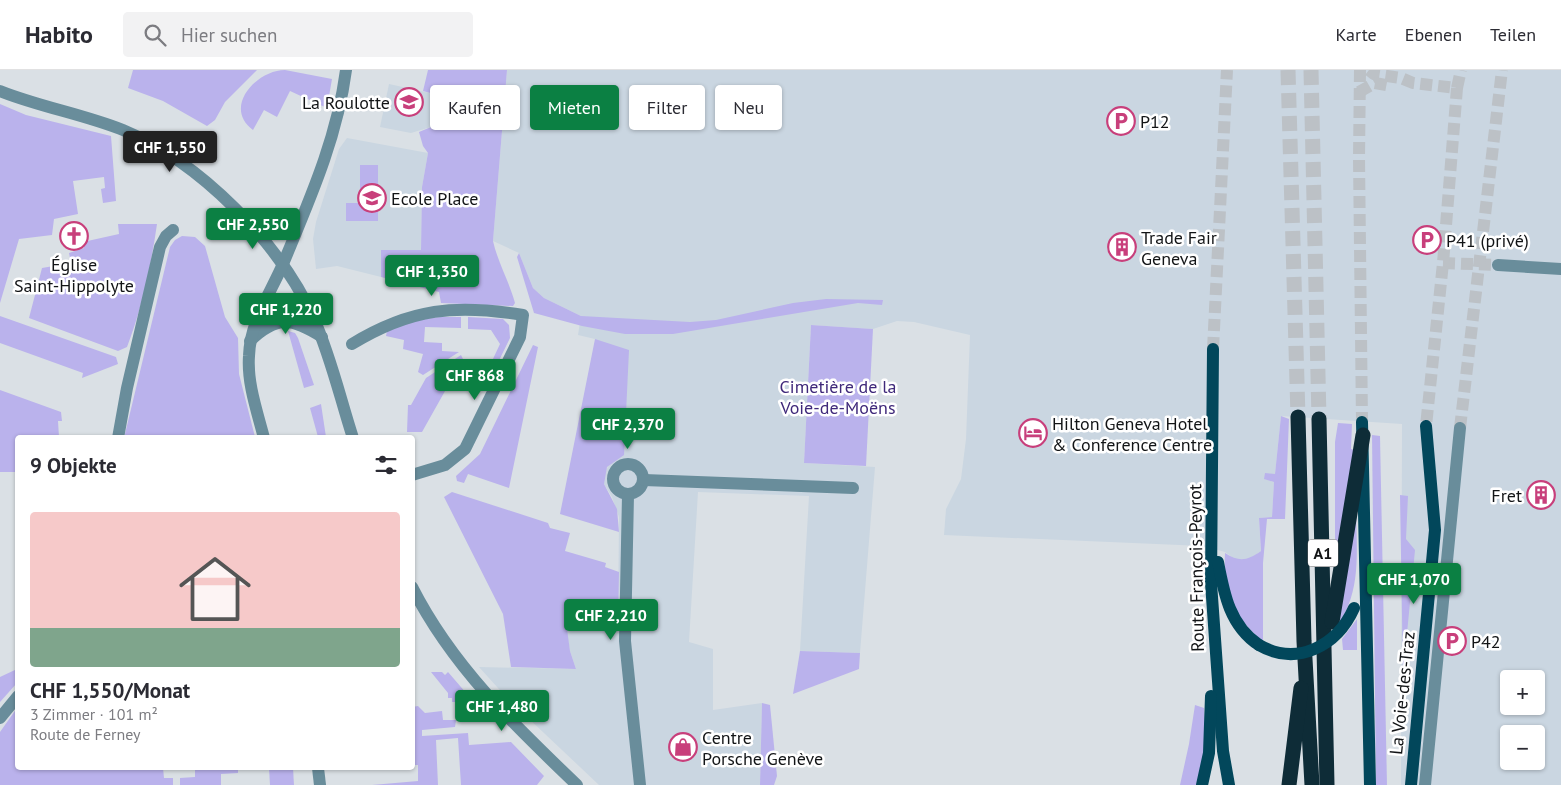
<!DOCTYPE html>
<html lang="de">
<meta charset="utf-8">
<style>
:root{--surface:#fff;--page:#f2f2f3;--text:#2b2b33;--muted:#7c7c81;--line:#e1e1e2;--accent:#0b8043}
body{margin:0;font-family:"PT Sans",sans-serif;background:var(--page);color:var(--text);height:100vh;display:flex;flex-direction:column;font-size:19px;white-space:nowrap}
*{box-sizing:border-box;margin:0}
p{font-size:16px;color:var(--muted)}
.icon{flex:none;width:28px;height:28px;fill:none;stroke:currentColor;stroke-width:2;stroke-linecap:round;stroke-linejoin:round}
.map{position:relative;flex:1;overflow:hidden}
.side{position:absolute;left:15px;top:365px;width:400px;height:335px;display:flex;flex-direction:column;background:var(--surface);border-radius:5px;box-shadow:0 1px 4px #0004}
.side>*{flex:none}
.top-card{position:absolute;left:430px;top:15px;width:475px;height:45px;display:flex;gap:10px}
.controls{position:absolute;left:1500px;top:600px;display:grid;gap:10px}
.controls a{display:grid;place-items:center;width:45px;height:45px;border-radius:5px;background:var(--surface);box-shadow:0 1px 4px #0004;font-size:25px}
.price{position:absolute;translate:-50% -42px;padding:0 11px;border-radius:5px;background:var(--accent);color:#fff;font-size:16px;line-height:32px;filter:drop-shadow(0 1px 2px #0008)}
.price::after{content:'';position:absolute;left:50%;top:30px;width:15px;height:11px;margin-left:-8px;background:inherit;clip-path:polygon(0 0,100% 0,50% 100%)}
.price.current{background:#222;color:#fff}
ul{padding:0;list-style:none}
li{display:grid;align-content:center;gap:10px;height:265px;padding:0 15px}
li span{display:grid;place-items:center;height:155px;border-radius:5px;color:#555}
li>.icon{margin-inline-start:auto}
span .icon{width:90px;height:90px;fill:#fffc;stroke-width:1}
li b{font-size:21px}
h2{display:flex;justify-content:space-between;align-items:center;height:60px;padding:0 15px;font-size:21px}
.tag{padding:0 18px;border-radius:5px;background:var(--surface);box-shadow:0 1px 4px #0004;font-size:18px;line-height:45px}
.tag.current{background:var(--accent);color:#fff}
header{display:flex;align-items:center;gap:30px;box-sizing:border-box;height:70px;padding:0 25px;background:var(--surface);border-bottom:1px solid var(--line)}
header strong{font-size:24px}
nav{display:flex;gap:28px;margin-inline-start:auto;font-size:18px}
.search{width:350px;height:45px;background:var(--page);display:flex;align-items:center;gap:12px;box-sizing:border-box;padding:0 18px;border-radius:5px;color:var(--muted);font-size:19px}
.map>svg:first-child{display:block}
.built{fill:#cad6e1;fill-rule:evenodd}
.green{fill:#bab2ec}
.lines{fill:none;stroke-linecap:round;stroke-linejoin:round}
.minor-tunnel{stroke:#bcc1c6;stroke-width:12;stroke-dasharray:12 6;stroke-linecap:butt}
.major-tunnel{stroke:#bcc1c6;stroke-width:12;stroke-dasharray:12 6;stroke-linecap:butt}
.highway-tunnel{stroke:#bcc1c6;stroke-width:15;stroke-dasharray:15 8;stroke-linecap:butt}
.minor{stroke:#698d9b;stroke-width:12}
.major{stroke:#02475b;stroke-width:12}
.highway{stroke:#0e2c37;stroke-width:15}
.major-bridge{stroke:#02475b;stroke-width:12}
.labels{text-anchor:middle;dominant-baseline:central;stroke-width:5;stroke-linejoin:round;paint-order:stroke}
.shield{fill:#fff;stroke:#595a5c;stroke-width:1}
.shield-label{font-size:16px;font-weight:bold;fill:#121416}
.poi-label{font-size:18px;fill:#121416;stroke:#fff;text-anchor:start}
.park-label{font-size:18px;fill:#3f287a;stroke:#fff}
.street-label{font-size:18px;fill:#121416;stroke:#fff}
</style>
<header>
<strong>Habito</strong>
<div class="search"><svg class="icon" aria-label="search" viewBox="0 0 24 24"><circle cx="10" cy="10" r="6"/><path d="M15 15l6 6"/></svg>Hier suchen</div>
<nav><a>Karte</a><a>Ebenen</a><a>Teilen</a></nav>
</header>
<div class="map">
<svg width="1561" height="715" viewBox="0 0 1561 715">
<rect width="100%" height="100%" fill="#dae0e5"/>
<g class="built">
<path d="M507,0H1561V715H1401L1402,354L1281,346L1275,404L1265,409L1274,412L1272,447L1259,448L1261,481L1249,490H1236L1225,482L1203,476L944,465L946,439L961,409L966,369L970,265L914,252L897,251L873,259L811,255L804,393L875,397L860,583L800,581L809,426L698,422L689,572L713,579V640L762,633L760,715H599L507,628L479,597L576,599L570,581L566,559L618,552L619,447L612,427L604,414L605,400L617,387L595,269L578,265L581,246L544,228L533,218L519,183L493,171ZM1509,609H1536V636H1509ZM1509,664H1536V691H1509Z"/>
<polygon points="389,14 434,24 431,57 411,63 380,57"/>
<polygon points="347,68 428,83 422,117 421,180 381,180 381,207 337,196 316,199 313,169 316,152 339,79"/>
</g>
<g class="green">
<polygon points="133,0 257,0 225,32 215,50 207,56 163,31 128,18"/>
<path d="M285,0L332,9L327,38L290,21L277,47L264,40L253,60C222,37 257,0 285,0Z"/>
<path d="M428,0H507L493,171C498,193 509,211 515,233L513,236L441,233L439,222L381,207V180H421L422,117L428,83L423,76L419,62L431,57L434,24L423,21Z"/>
<polygon points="0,34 26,45 111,66 116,131 103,133 101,119 105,118 104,107 73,111 78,144 54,149 52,165 19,169 0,233"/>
<rect x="360" y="95" width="18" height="32"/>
<rect x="346" y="133" width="32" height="18"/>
<path d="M118,154H157C151,196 142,238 127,277L118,281L29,248L42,198L71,193L69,183L84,178L83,172L119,164Z"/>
<polygon points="182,166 195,167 205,176 225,247 238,268 239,304 255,367 124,368 170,177 175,170"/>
<polygon points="519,183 533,218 544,228 581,246 690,252 716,250 793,233 826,229 883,230 882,235 858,233 673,264 625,264 582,256 534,243 517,187"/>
<polygon points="0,246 116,287 118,294 82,308 83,303 0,273"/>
<polygon points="440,247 461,247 461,258 425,257 424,272 442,273 442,281 459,282 423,305 418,302 423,284 403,279 404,270 386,266 387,261 416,250"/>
<polygon points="468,247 503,249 509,255 510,268 489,311 484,308 500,274 491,260 468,259"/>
<polygon points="811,255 873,259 866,396 804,393"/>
<polygon points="288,261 295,263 298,268 314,315 304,318"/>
<polygon points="595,269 629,280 624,385 607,397 604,414 617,439 619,462 560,444"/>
<polygon points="533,275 538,277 509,418 468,404 464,413 457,411 456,406 480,384"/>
<polygon points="461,285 463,289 422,362 407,362 408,335 411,335 426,308"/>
<polygon points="0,320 61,342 62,351 58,351 59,367 18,368 17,402 0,402"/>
<polygon points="321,334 326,367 318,367 310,338"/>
<path d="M1281,346L1289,349L1285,449H1267L1263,493V571C1233,548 1223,520 1225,483C1239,492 1247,491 1261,481L1259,448L1272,447L1274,412L1264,409L1265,403L1275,404Z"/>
<polygon points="1338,353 1352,354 1351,379 1355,380 1335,501 1335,372"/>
<polygon points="1372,365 1380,366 1387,715 1376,715"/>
<polygon points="452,422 548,453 550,458 570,463 565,481 606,493 605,497 619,502 618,553 567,559 570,581 576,599 511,597 503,544 444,427"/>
<polygon points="1400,425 1408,426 1406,469 1415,480 1403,605"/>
<path d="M1356,444C1357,482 1361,522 1338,555Z"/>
<polygon points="1357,549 1357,580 1343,580 1342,569"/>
<polygon points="800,581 860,583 859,599 793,624"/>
<polygon points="17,599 17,613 0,632 0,607"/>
<polygon points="431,602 442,602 445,605 448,602 473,631 465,638 458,632 452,632 452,628 448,628 448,623"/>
<polygon points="762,633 770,635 777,706 774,715 760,715"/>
<polygon points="1195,635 1204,638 1206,671 1199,715 1180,715 1189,674"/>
<polygon points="418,636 425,643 442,641 443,650 456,650 455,657 422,660 422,666 468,663 469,675 511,672 544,706 537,715 461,715 458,668 436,670 438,715 372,715 418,711 418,695 413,695 412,637"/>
<polygon points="17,638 18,698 163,698 164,708 173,708 173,715 0,715 0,662"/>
<polygon points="195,698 238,698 238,703 221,704 221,715 180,715 180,708 195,707"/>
<polygon points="269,698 293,698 294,715 270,715"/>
</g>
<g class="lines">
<g class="minor-tunnel">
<polyline points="1457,18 1461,0"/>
<polyline points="1443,193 1498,195"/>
<polyline points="1460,358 1502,0"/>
</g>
<g class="major-tunnel">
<polyline points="1360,0 1359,88 1362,352"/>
<polyline points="1369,0 1374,4 1401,8 1413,13 1457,18 1443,193 1426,356"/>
<polyline points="1359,22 1375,13 1391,16"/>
<polyline points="1213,279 1227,0"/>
</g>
<g class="highway-tunnel">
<polyline points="1288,0 1298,347"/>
<polyline points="1311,0 1319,349"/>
</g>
<g class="minor">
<path d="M0,21C40,37 83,44 123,60C200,92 280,173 314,249C331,287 340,328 353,368"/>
<polyline points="1498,195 1561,199"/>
<path d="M250,271C277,245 292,248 322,267"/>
<path d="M352,274C411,238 456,234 523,245L520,267L465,379L445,395L412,405"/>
<polyline points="118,368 127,318 160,177 166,166 173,160"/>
<path d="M264,368C257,341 247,313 249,286C250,252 270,224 283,194C309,131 337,69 346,0"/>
<circle cx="628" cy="409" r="15"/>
<polyline points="644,410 853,418"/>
<polyline points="628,425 625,571 640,715"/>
<path d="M412,517C452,596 514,655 577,715"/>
<polyline points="0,648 18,626"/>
<polyline points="318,698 320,715"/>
<polyline points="1425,715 1460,358"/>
</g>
<g class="major">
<polyline points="1213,279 1211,513 1223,681 1229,715"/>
<polyline points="1362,352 1370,715"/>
<path d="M1218,492C1224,524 1230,556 1259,575"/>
<polyline points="1202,715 1209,683 1211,626"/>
<polyline points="1411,715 1435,460 1426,356"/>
</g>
<g class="highway">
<polyline points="1298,347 1304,571 1312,715"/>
<polyline points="1319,349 1327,715"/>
<polyline points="1332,552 1363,365"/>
<polyline points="1289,715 1301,618"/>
</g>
<path class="major-bridge" d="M1259,575C1297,597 1337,576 1354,538"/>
</g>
<defs>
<symbol id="school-ring" viewBox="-11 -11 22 22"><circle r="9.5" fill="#fff" stroke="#c83f7b" stroke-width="1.5"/><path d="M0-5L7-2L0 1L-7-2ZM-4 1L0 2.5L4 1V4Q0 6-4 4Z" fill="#c83f7b"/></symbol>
<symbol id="parking-ring" viewBox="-11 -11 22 22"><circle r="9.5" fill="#fff" stroke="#c83f7b" stroke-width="1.5"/><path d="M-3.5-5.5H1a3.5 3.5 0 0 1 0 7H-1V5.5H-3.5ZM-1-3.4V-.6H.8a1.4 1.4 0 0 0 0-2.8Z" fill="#c83f7b"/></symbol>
<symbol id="church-ring" viewBox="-11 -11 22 22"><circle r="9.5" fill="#fff" stroke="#c83f7b" stroke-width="1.5"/><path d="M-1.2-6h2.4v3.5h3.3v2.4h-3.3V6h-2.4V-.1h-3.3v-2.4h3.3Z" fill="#c83f7b"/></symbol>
<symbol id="building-ring" viewBox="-11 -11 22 22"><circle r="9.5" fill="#fff" stroke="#c83f7b" stroke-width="1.5"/><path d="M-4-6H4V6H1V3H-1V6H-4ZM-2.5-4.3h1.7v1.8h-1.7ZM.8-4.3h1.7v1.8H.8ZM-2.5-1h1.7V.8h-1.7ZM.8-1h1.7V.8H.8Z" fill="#c83f7b"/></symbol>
<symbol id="hotel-ring" viewBox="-11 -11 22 22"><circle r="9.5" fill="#fff" stroke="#c83f7b" stroke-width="1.5"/><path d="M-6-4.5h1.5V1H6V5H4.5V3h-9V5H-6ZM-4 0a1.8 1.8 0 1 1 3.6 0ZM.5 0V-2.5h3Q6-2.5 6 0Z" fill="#c83f7b"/></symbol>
<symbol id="shop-ring" viewBox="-11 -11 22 22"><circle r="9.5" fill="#fff" stroke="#c83f7b" stroke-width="1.5"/><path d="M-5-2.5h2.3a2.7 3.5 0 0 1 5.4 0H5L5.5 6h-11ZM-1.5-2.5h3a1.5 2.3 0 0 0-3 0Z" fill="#c83f7b"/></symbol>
</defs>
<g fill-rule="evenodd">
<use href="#school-ring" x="393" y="16" width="32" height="32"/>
<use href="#parking-ring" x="1105" y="35" width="32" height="32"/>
<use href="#school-ring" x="356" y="112" width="32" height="32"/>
<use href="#church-ring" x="58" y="150" width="32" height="32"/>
<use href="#parking-ring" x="1411" y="154" width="32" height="32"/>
<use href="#building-ring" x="1106" y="161" width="32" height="32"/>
<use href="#hotel-ring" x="1017" y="347" width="32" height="32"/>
<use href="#building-ring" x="1525" y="409" width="32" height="32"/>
<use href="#parking-ring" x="1436" y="555" width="32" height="32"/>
<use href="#shop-ring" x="667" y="661" width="32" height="32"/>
</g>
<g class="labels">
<rect class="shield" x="1308" y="469.5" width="30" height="27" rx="4"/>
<g class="shield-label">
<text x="1323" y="483">A1</text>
</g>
<g class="poi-label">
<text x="390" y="32" text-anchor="end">La Roulotte</text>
<text x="1140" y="51">P12</text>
<text x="391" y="128">Ecole Place</text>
<text x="1141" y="167">Trade Fair<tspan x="1141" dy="21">Geneva</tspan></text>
<text x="1446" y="170">P41 (privé)</text>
<text x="74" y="194" text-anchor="middle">Église<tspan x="74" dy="21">Saint-Hippolyte</tspan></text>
<text x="1052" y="353">Hilton Geneva Hotel<tspan x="1052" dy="21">&amp; Conference Centre</tspan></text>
<text x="1522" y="425" text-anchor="end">Fret</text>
<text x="1471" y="571">P42</text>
<text x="702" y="667">Centre<tspan x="702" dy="21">Porsche Genève</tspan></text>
</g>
<g class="park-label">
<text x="838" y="316">Cimetière de la<tspan x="838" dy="21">Voie-de-Moëns</tspan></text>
</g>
<g class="street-label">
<text transform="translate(1196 498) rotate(-91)">Route François-Peyrot</text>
<text transform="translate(1402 623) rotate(-84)">La Voie-des-Traz</text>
</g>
</g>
</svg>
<div class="controls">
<a>+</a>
<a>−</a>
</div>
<b class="price current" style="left:170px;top:103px">CHF 1,550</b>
<b class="price" style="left:253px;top:180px">CHF 2,550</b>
<b class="price" style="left:432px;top:227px">CHF 1,350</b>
<b class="price" style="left:286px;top:265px">CHF 1,220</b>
<b class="price" style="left:475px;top:331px">CHF 868</b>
<b class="price" style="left:628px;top:380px">CHF 2,370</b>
<b class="price" style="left:1414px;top:535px">CHF 1,070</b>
<b class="price" style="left:611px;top:571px">CHF 2,210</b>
<b class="price" style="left:502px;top:662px">CHF 1,480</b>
<div class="top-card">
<a class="tag">Kaufen</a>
<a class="tag current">Mieten</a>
<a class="tag">Filter</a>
<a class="tag">Neu</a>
</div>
<section class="side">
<h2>9 Objekte<svg class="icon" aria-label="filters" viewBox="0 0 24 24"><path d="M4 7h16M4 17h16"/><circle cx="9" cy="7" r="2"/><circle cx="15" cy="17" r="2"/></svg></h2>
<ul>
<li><span style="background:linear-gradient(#f6c9c9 75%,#7fa58c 0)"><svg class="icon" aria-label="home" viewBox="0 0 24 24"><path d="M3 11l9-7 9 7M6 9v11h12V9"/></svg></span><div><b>CHF 1,550/Monat</b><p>3 Zimmer · 101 m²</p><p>Route de Ferney</p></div></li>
</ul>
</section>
</div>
